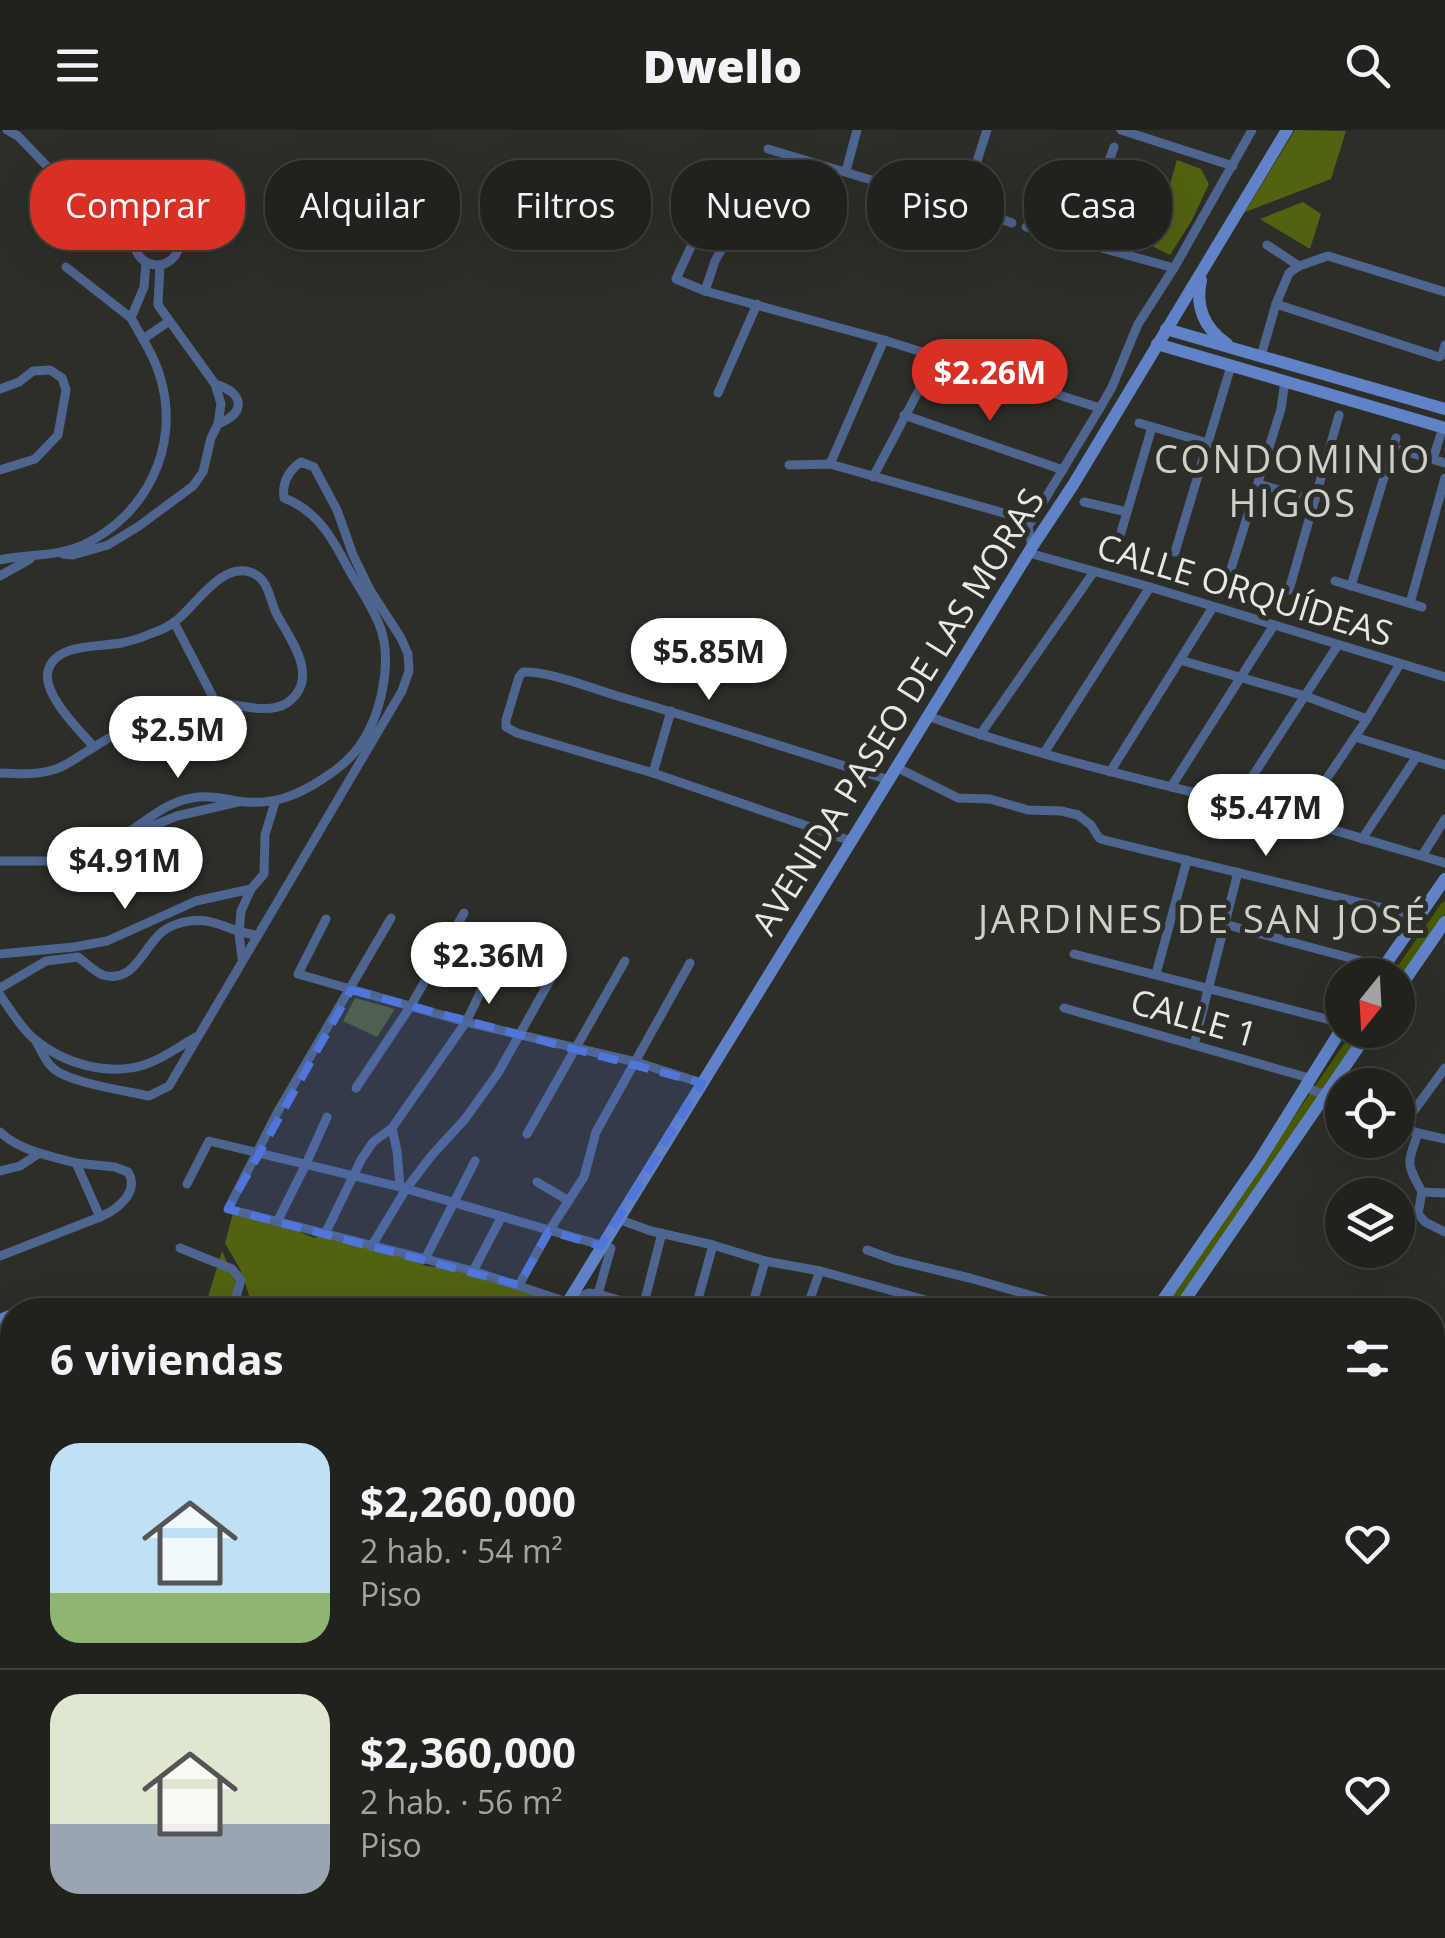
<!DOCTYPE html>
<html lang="es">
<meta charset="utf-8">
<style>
:root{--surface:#21221d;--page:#292a26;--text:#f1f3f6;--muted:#a2a4a4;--line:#3e3f3b;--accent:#d93025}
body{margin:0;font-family:"Open Sans",sans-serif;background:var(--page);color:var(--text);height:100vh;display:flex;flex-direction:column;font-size:38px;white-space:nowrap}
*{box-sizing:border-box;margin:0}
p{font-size:32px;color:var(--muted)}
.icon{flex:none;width:55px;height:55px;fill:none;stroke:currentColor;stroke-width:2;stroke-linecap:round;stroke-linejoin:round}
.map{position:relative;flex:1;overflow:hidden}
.drawer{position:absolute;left:0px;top:1168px;width:1445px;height:642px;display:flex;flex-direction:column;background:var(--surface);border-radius:40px 40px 0 0;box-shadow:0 10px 40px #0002,0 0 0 2px var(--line)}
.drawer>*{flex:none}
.guide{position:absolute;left:30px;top:30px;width:1385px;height:90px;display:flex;gap:20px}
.needle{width:65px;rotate:198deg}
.controls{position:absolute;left:1325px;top:828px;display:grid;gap:20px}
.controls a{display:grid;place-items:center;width:90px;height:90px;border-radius:50%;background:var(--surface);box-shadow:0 10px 40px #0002,0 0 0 2px var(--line);font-size:50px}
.price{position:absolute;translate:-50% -85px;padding:0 22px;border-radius:35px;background:#fff;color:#222;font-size:32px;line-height:65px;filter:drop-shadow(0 2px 5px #0008)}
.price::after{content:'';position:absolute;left:50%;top:60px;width:30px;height:22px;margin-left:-15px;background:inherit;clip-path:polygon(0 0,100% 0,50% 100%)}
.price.on{background:var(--accent);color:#fff}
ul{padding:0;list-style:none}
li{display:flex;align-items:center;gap:30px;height:250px;padding:0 50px}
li+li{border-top:2px solid var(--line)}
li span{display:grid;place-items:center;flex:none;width:280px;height:200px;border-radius:30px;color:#555}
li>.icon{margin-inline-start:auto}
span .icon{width:120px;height:120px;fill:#fffc;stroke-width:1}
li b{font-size:42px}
h2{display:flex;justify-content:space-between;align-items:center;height:120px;padding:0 50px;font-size:42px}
.chip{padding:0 35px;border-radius:40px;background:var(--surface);box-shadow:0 10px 40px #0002,0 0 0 2px var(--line);font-size:35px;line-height:90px}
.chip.on{background:var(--accent);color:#fff}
header{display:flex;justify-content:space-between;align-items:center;height:130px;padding:0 50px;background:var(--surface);font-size:45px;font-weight:800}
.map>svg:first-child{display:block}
.green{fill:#4f5c2e}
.forest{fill:#516311}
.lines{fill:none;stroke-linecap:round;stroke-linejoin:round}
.canal{stroke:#495a01;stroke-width:9}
.street{stroke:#4e6590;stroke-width:9}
.secondary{stroke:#6083c8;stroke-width:12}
.marked{fill:#5075db;fill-opacity:0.2;stroke:#5075db;stroke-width:8;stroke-dasharray:20 12;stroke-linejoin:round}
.labels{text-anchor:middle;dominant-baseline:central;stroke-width:10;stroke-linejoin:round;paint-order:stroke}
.street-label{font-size:35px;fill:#e7e9e4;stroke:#2c2e27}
.neighbourhood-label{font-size:38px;letter-spacing:2.5px;fill:#ced1c8;stroke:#2c2e27}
</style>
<header><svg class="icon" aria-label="menu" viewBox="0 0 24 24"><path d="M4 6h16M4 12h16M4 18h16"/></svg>Dwello<svg class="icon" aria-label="search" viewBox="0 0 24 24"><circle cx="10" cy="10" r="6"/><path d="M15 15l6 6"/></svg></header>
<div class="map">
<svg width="1445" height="1808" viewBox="0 0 1445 1808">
<rect width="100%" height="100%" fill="#2c2e27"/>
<g class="green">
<polygon points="355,868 395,879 377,907 343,891"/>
<polygon points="190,1798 269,1798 265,1808 185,1808"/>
</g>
<g class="forest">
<polygon points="1295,0 1346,1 1331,49 1245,82"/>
<polygon points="1177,30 1201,39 1209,54 1192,90 1170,125 1152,116"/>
<polygon points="1303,72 1321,84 1310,119 1260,89"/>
<polygon points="233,1083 270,1094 278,1093 314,1108 324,1104 411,1129 426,1136 446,1138 568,1171 562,1180 254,1180 240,1139 225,1113"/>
<polygon points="222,1121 248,1180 204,1180"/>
</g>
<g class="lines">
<g class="canal">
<polyline points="1397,845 1445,776"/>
<polyline points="1167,1180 1359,900"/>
</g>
<g class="street">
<polyline points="7,0 18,6 92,83 135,114"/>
<polyline points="1121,0 1233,36"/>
<polyline points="768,19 878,52"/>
<polyline points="846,41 857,0"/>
<polyline points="724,45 676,149 705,161 884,210 1100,278"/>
<polyline points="897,57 963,75 1012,93"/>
<polyline points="963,75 987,0"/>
<circle cx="157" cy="113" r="22"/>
<polyline points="1026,97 1174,138"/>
<polyline points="1080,113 1114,17"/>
<polyline points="1267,115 1299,136"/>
<polyline points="66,137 131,188"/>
<polyline points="705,161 715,131 757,56"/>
<polyline points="1276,174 1439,227 1442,225 1445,215"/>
<polyline points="143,209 168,192"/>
<polyline points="1261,226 1276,174 1289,143 1299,136 1328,126 1445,162"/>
<path d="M215,254C244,263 247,282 218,294"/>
<polyline points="0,259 19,252 33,241 50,240 62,248 66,260 58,305 35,329 0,340"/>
<polyline points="718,263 757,174"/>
<polyline points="904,285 1063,340"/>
<polyline points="1139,293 1208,313"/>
<polyline points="1393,318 1445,333"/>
<polyline points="1433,329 1443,297"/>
<polyline points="830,334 884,210"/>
<polyline points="789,335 830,334 1018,387 1028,397 1032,417"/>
<polyline points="873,347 937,226"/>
<polyline points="1258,354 1315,370"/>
<polyline points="1084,372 1127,382"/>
<polyline points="1028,397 1100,278 1112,257 1138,194 1174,138 1252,0"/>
<polyline points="1120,406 1152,297"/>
<polyline points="1175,422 1231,236"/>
<polyline points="1029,423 1150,457 1445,547"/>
<polyline points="63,424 73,425 108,415 139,396 193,356 203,342 211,308 218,294 221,274 215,254 158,175 160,135"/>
<path d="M0,430C28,423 54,428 83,415C146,386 180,317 161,250C155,227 142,208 131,188L144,157L146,132"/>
<polyline points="1230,442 1281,279 1285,251"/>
<polyline points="0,446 30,429"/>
<polyline points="1335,451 1422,477"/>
<polyline points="1351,456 1396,308"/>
<polyline points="1289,460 1339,285"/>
<polyline points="1410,473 1445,348"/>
<polyline points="174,492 215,571"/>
<polyline points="1180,530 1305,566 1367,589"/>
<path d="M928,586C1026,623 1129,646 1231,672C1303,690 1374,712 1445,733"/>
<polyline points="980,605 1093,443"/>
<polyline points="1355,607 1445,635"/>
<polyline points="1044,623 1150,457"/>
<polyline points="896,637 958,668 990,669 1028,680 1061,681 1078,685 1091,695 1099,708 1104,710 1420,787"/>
<polyline points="1110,642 1213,477"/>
<path d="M0,643C18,644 35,645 53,640C65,637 76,628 86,622C123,599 160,575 204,572C227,570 266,587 287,573C321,549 291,510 277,485C269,469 269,448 250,442C221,433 197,474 177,490C170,496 159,501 150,504C141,508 131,511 121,513C99,517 55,513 48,541C42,564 79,600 94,617"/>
<polyline points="653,643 671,581"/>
<polyline points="1171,657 1274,495"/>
<polyline points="1235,673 1338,515"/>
<polyline points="1298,691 1367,589 1400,534"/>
<polyline points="1362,709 1417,626"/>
<path d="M851,711L653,643L517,603L506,597V590L519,547L523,542C550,541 593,559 621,567C711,593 799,622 889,650"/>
<polyline points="1422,726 1445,689"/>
<polyline points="0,731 60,731 132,700 145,699 177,686 238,672"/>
<polyline points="391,788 277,983 228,1079 473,1141 567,1172 589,1163 598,1164 654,1180"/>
<polyline points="326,789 298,844 466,892 636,932 702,953"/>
<polyline points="1224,794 1384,837"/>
<polyline points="0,824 74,817 107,811 196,771 251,759"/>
<polyline points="1074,824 1342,893"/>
<polyline points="242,828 239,804 241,781 251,759 264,744 265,705 275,672"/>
<polyline points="1156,844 1187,730"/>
<path d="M0,858L46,831L78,827C85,832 95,842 103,845C135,854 143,817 162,802C169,796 181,792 190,791C214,787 232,803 257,805"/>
<path d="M0,865C10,879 20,897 34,909C64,934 109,947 147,934C164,928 180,916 196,907"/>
<polyline points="1064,878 1309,948"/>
<path d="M36,911C41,920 45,932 54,939C71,953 126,961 149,966L169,956L402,561L409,541L408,524L401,508L370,460L353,425L337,380L314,337L301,332C288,341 282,353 284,368C318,381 333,409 349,440C359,457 371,475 379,494C394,530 381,587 358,618C350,629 335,641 324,648C296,667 270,676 237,671C222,668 208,665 192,668C168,672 151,687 132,700"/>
<polyline points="1194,915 1238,742"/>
<polyline points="1304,957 1342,971"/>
<polyline points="356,958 410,877 464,783"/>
<polyline points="1400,996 1418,1003 1445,1009"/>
<polyline points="1402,997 1445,938"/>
<polyline points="392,998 397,1021 400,1057"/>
<path d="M0,1002C20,1021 50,1026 76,1033L100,1087L0,1126"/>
<path d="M1418,1003C1407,1035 1406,1033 1422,1062L1418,1084L1425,1092L1445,1102"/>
<polyline points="527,1004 625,831"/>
<path d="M76,1033L115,1037L128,1042C140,1062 117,1080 100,1087"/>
<polyline points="0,1041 20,1036 38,1024"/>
<polyline points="537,1052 569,1071"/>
<polyline points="187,1054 209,1011 400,1057 611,1118 598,1164"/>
<polyline points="1422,1062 1445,1063"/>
<polyline points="618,1089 651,1101 713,1115 765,1131 820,1141 962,1180"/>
<polyline points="277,1092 306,1034 327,987"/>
<polyline points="325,1104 361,1030 373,1012 392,998 466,892 503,816"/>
<polyline points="371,1117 406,1059 432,1025 465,989 498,943 558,836"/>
<polyline points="180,1118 232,1139 241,1150 232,1180"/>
<polyline points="867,1120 895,1130 970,1148 1081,1180"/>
<polyline points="425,1129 475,1031"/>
<polyline points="473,1141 501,1088"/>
<polyline points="519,1155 549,1101 584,1047 596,1002 690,833"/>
<polyline points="643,1177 662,1103"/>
<polyline points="695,1180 713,1115"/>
<polyline points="751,1180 765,1131"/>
<polyline points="806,1180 820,1141"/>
<polyline points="0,1226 4,1210"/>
<polyline points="0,1300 12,1303"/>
<polyline points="0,1420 12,1423"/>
<polyline points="1432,1452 1439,1429"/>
<polyline points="1432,1594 1445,1597"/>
<polyline points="1432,1708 1445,1662"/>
<polyline points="1432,1736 1445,1740"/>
<polyline points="0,1784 12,1791"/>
<polyline points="23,1798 40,1808"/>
<polyline points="792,1798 797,1808"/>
<polyline points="1053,1798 1095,1808"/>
<polyline points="7,1808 7,1807"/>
<polyline points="42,1808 48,1798"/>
<polyline points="127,1808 131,1798"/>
<polyline points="289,1808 293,1798"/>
<polyline points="380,1808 385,1798"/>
<polyline points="958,1808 961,1798"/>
<polyline points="1190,1808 1193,1798"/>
<polyline points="1312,1808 1315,1798"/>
<polyline points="1410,1808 1412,1798"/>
</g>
<g class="secondary">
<path d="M1201,150C1195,177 1204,198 1227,214"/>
<polyline points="1166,199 1445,279"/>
<polyline points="1157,214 1445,298"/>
<polyline points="1378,845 1445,749"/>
<polyline points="1398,860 1445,792"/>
<polyline points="25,1180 40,1174 66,1180"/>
<polyline points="563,1180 1032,417 1073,355 1287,0"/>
<polyline points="1156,1180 1259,1031 1342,898"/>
<polyline points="1178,1180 1370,900"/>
<polyline points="0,1190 12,1185"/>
<polyline points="1432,1408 1445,1411"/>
<polyline points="1432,1428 1445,1431"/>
<polyline points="0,1688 12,1691"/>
<polyline points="489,1808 500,1798"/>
<polyline points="510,1808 521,1798"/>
<polyline points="700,1808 715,1798"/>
</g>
</g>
<path class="marked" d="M351,860L702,953L601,1116L549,1101L519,1155L228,1079Z"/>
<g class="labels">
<g class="street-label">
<text transform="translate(1245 459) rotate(17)">CALLE ORQUÍDEAS</text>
<text transform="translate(897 581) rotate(-58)">AVENIDA PASEO DE LAS MORAS</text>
<text transform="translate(1194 887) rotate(16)">CALLE 1</text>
</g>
<g class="neighbourhood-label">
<text x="1293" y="328">CONDOMINIO<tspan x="1293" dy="44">HIGOS</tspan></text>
<text x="1203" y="788">JARDINES DE SAN JOSÉ</text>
</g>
</g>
</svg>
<div class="controls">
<a><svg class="needle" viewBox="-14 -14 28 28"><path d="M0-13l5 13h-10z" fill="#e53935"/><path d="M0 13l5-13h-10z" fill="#a2a4a4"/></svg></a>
<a><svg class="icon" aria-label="locate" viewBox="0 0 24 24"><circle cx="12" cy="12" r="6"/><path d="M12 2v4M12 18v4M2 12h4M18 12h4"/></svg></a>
<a><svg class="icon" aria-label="layers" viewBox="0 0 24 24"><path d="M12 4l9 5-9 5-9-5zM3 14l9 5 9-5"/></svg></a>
</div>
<b class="price on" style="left:990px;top:294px">$2.26M</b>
<b class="price" style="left:709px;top:573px">$5.85M</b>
<b class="price" style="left:178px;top:651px">$2.5M</b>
<b class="price" style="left:1266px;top:729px">$5.47M</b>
<b class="price" style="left:125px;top:782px">$4.91M</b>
<b class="price" style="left:489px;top:877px">$2.36M</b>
<div class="guide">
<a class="chip on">Comprar</a>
<a class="chip">Alquilar</a>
<a class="chip">Filtros</a>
<a class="chip">Nuevo</a>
<a class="chip">Piso</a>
<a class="chip">Casa</a>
</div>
<section class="drawer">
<h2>6 viviendas<svg class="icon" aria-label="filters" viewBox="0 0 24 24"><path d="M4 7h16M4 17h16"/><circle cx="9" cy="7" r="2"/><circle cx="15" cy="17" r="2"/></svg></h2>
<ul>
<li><span style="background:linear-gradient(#bfe0f5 75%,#8fb573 0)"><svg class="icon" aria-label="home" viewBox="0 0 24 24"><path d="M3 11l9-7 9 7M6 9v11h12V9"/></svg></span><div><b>$2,260,000</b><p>2 hab. · 54 m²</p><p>Piso</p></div><svg class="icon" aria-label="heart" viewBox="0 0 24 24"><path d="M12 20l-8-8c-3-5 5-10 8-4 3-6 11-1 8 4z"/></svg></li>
<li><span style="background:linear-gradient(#dfe7d0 65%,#9aa5b1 0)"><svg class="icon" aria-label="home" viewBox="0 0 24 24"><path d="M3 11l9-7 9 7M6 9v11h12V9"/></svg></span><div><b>$2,360,000</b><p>2 hab. · 56 m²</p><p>Piso</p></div><svg class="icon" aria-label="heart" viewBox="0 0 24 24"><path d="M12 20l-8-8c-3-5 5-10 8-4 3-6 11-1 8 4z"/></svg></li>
</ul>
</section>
</div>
